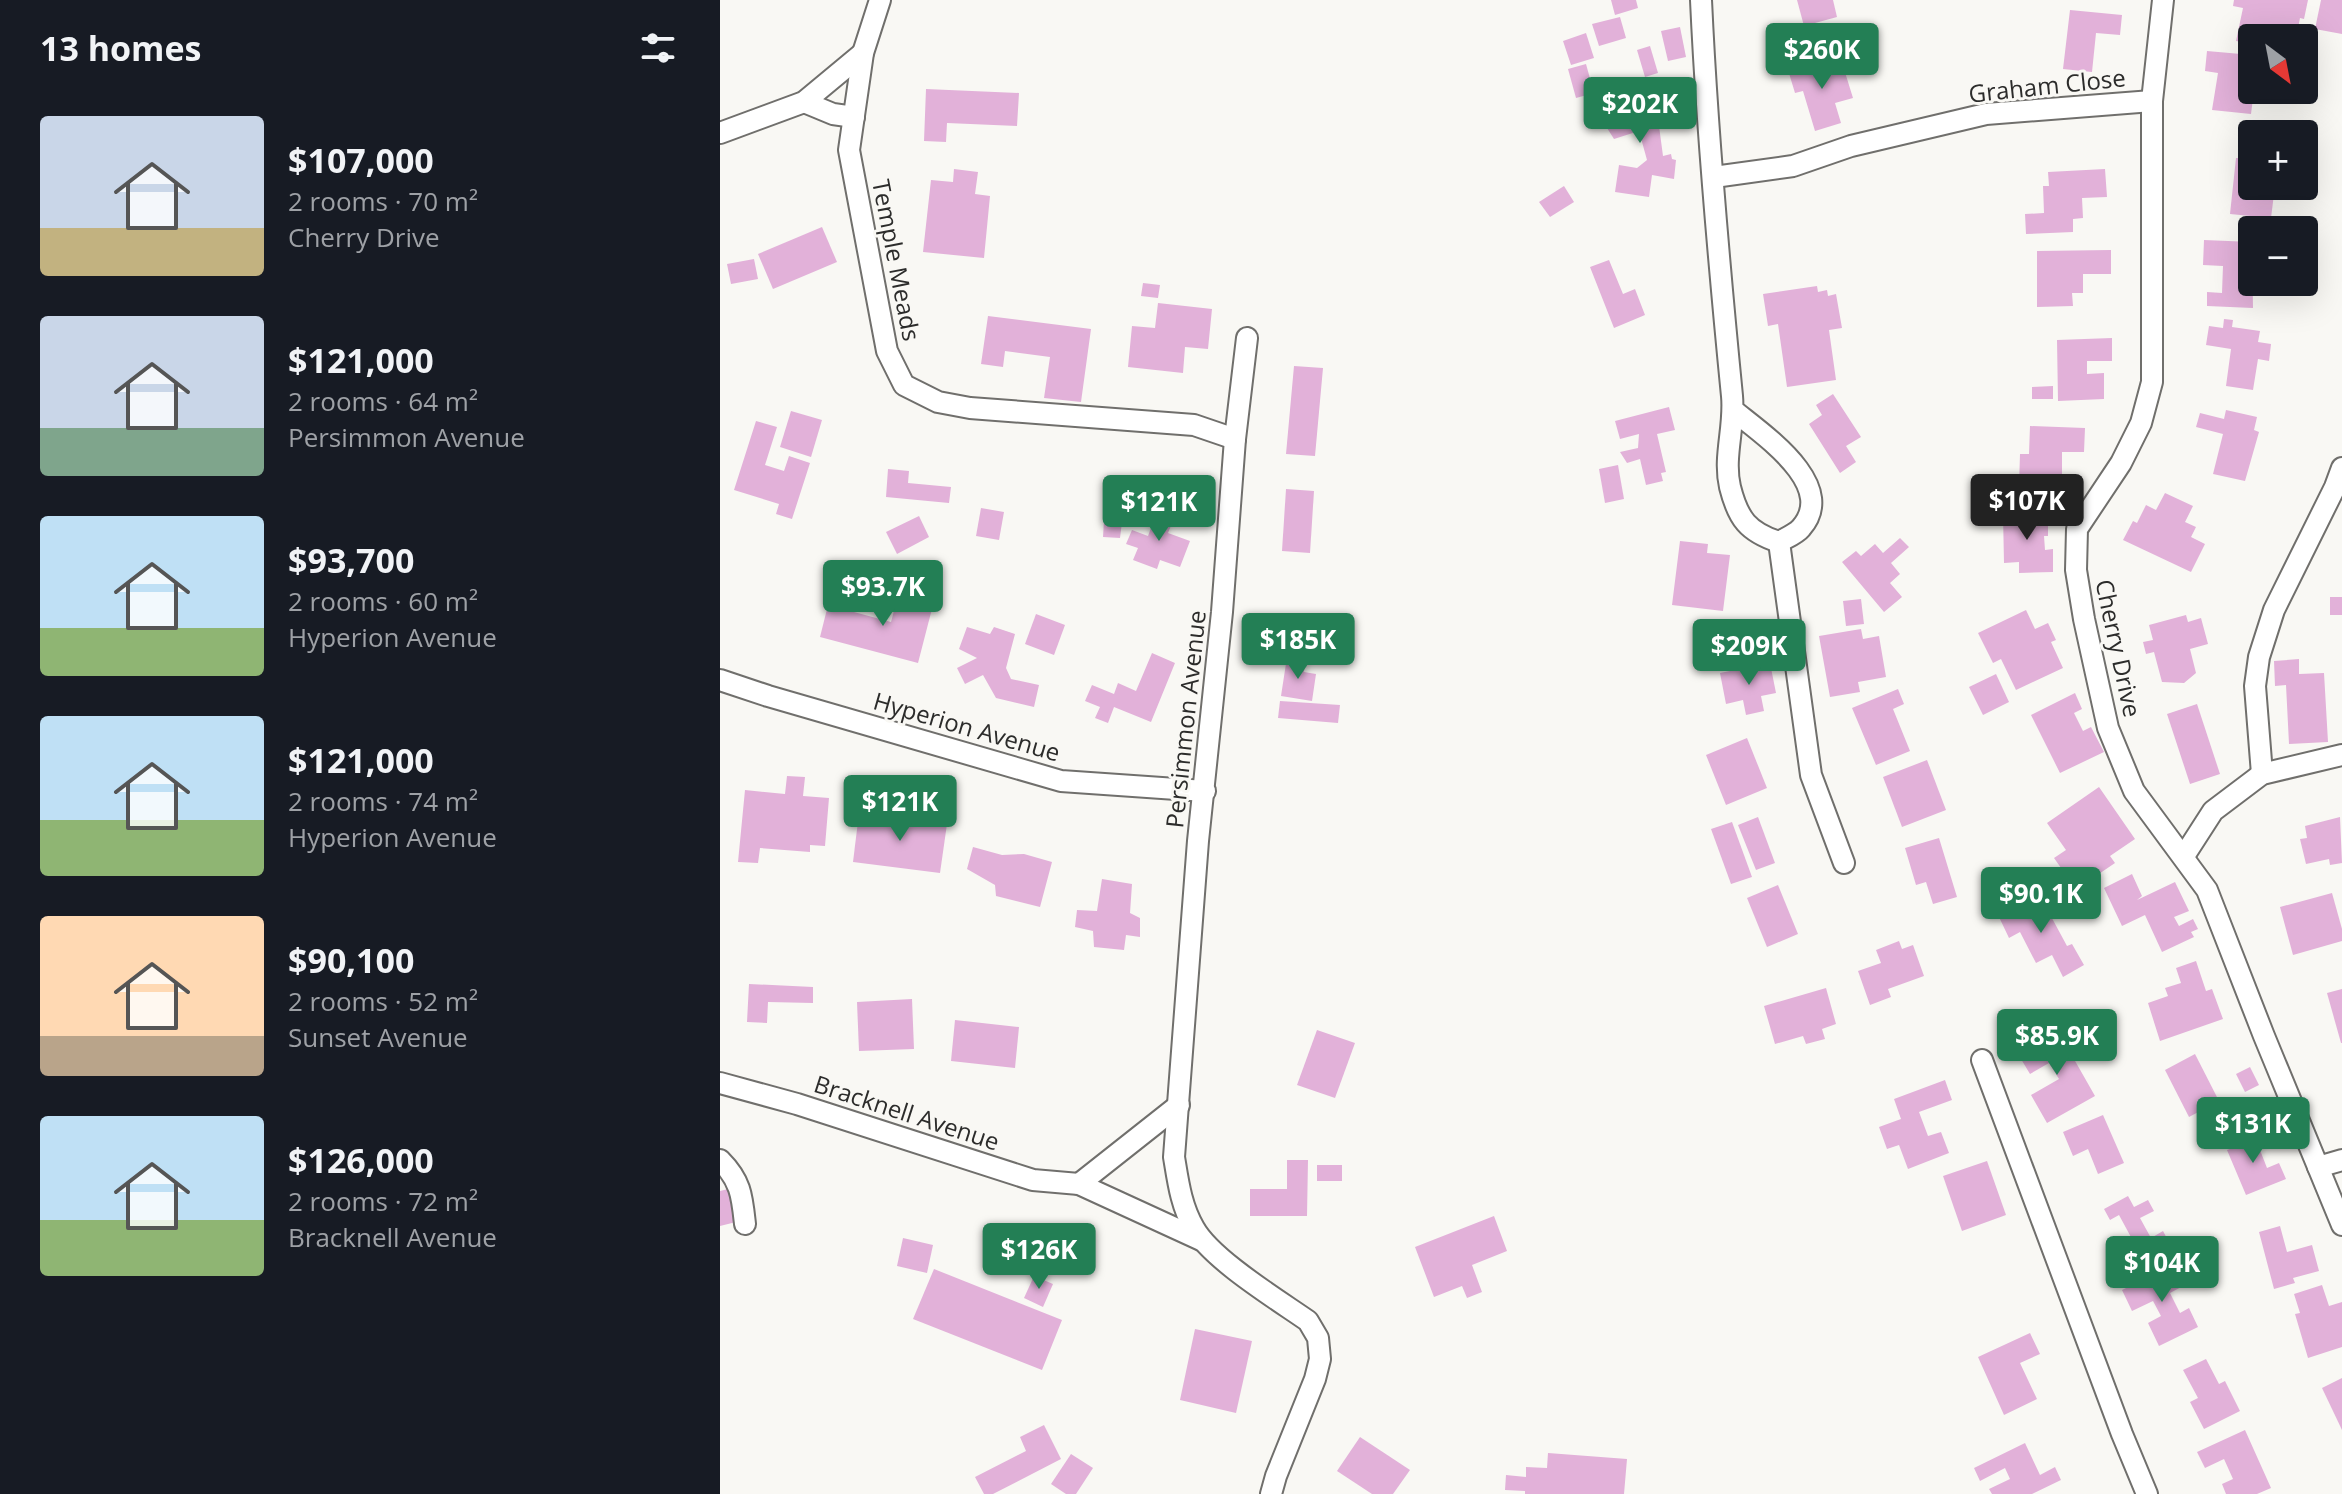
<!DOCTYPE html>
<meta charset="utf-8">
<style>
:root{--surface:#171b24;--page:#242831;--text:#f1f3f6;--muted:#9ea1a6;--accent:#237f55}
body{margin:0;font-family:"Open Sans",sans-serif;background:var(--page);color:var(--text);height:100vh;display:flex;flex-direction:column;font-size:30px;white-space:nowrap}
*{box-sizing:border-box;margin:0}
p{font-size:26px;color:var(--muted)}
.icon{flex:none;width:44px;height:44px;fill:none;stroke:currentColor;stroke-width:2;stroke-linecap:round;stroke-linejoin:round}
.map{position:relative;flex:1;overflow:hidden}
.panel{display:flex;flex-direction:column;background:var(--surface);width:720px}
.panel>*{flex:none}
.needle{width:52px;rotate:148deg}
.buttons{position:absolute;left:1518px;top:24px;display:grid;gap:16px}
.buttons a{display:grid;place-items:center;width:80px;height:80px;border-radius:8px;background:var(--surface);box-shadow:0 8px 32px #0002;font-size:40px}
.price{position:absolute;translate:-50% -68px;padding:0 18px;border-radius:8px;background:var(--accent);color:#fff;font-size:26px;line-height:52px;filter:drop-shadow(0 2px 4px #0008)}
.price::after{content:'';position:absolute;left:50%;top:48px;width:24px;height:18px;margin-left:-12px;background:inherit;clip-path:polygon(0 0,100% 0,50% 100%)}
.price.active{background:#222;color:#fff}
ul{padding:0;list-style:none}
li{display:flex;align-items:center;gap:24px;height:200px;padding:0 40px}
li span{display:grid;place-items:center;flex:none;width:224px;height:160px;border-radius:8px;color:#555}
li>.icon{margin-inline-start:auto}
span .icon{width:96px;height:96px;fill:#fffc;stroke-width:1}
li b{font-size:34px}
h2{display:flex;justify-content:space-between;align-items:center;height:96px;padding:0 40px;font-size:34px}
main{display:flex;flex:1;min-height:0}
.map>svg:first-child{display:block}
.building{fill:#e2b1d9}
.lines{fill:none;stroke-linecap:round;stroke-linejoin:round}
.minor-casing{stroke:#706f6c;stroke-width:24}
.minor{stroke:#fff;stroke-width:20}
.labels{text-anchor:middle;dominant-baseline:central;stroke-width:6;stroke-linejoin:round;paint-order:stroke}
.street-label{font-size:24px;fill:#2c2c2b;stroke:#f9f8f4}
</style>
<main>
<section class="panel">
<h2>13 homes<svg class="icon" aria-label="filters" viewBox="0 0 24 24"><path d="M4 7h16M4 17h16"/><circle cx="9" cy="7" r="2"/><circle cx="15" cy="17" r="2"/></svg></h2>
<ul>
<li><span style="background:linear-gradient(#c9d6e8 70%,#c2b280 0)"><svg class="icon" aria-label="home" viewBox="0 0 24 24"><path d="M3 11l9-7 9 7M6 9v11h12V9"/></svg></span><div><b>$107,000</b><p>2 rooms · 70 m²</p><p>Cherry Drive</p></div></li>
<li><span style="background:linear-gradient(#c9d6e8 70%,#7fa58c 0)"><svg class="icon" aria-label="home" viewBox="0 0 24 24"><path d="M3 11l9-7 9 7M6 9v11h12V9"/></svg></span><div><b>$121,000</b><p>2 rooms · 64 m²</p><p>Persimmon Avenue</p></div></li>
<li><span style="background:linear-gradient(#bfe0f5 70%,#8fb573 0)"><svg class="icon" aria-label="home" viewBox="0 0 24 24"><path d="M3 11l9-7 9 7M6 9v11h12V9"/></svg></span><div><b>$93,700</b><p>2 rooms · 60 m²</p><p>Hyperion Avenue</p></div></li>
<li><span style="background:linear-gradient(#bfe0f5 65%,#8fb573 0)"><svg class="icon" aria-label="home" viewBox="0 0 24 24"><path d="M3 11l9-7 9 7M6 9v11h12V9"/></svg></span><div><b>$121,000</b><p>2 rooms · 74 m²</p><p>Hyperion Avenue</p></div></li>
<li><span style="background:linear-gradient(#ffd9b3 75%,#b9a48a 0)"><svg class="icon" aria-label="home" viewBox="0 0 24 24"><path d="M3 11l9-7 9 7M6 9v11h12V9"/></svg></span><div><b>$90,100</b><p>2 rooms · 52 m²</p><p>Sunset Avenue</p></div></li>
<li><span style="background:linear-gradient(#bfe0f5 65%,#8fb573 0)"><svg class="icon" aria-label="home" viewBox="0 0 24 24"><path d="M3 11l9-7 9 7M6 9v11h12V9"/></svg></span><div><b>$126,000</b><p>2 rooms · 72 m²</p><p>Bracknell Avenue</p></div></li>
</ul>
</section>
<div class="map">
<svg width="1622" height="1494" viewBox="0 0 1622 1494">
<rect width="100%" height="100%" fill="#f9f8f4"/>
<g class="building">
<polygon points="891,0 916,0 918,8 895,15"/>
<polygon points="1077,0 1113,0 1117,17 1084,26"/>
<polygon points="1514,0 1588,0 1584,19 1580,18 1577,33 1564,30 1562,38 1532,38 1532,44 1516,41 1523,8 1513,6"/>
<polygon points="1601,0 1622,0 1622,34 1595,29"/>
<polygon points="1350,10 1402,15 1400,35 1376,33 1372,72 1343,69"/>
<polygon points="900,17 906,38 879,46 872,24"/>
<polygon points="960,27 966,57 948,61 941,31"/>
<polygon points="866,33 874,58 851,65 843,41"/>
<polygon points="930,46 938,73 925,77 917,50"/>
<polygon points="1487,51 1532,55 1534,90 1531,114 1492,110 1498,73 1485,71"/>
<polygon points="1107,58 1110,67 1113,66 1115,72 1124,69 1133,98 1115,103 1121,123 1095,131 1083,91 1075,93 1068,70"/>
<polygon points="866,64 874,93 856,98 848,69"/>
<polygon points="206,89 299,93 297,126 227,123 226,142 204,141"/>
<polygon points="935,96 943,156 951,154 952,159 956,160 954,179 932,175 929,197 895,192 899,165 917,168 927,160 919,131 894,139 882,120 892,106"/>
<polygon points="1516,158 1532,159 1532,186 1555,186 1551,218 1510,214"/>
<polygon points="234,169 258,172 255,194 270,196 264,258 203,252 211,180 233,182"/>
<polygon points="1385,169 1387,197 1362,198 1363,218 1353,219 1353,232 1306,234 1305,214 1324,213 1323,186 1329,186 1328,172"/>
<polygon points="844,186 854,202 830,217 819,202"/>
<polygon points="102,227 117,262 53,289 38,254"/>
<polygon points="1484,240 1532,242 1533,308 1487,306 1487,292 1502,293 1503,266 1483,265"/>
<polygon points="1391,250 1391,274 1363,274 1363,293 1352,293 1353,306 1317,307 1317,251"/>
<polygon points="34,259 38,279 11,284 7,264"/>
<polygon points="889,260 903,294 915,289 925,315 894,328 870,267"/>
<polygon points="423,283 440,285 438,298 421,296"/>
<polygon points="1097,286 1098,292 1107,290 1108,296 1116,294 1122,328 1109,330 1116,380 1067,387 1058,324 1048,326 1043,294"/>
<polygon points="438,303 492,309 488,349 465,347 463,373 408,367 412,326 435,328"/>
<polygon points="268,316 371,329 361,402 324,398 330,357 285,351 283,367 261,364"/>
<polygon points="1504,319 1513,320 1512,327 1540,331 1538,342 1551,344 1549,361 1538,359 1533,390 1506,386 1511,349 1486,345 1489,326 1503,328"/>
<polygon points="1392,338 1392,361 1367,361 1367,374 1384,373 1384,399 1338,401 1337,340"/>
<polygon points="574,366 603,368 595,456 566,454"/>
<polygon points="1333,386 1333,399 1312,399 1312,387"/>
<polygon points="1113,394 1141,437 1126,446 1136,462 1120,473 1089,424 1102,415 1096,405"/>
<polygon points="949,407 955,430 937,434 946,472 941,473 943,481 926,485 920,459 907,463 900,452 918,448 919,434 900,439 895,421"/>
<polygon points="1506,410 1537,417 1534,430 1539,432 1525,481 1493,474 1503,434 1476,427 1480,413 1504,419"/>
<polygon points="71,411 102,420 91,457 60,447"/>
<polygon points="36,421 57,427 45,465 64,471 69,456 90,463 72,519 56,514 59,504 14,490"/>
<polygon points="1310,426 1365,428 1364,452 1342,452 1342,475 1351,475 1350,488 1299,486 1300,454 1309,454"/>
<polygon points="898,465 904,499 885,503 879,469"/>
<polygon points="168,469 189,471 188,483 231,487 229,503 166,497"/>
<polygon points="566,489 594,491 590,553 562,551"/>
<polygon points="1445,493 1473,506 1465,522 1476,527 1471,537 1485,544 1471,572 1403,540 1413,521 1417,523 1426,505 1436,510"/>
<polygon points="261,508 284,512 279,540 256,536"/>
<polygon points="438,509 455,516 448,533 470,541 460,567 440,560 437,569 413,560 418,548 406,544 412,530 428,536"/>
<polygon points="1328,513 1328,536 1324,536 1325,550 1333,549 1333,572 1299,573 1299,562 1284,563 1283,514"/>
<polygon points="199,516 209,537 177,554 166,532"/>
<polygon points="384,520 402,522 400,538 383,537"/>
<polygon points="1180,538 1189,547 1171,563 1180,574 1170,583 1182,597 1164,612 1122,562 1136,551 1141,556 1155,544 1163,553"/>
<polygon points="960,541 988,544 987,553 1010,555 1003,611 952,605"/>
<polygon points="179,592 214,601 198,663 100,637 108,605 171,622"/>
<rect x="1610" y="597" width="12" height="18"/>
<polygon points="1141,599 1144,624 1126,626 1123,601"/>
<polygon points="1306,610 1315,629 1328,623 1336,640 1331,642 1343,668 1296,690 1281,659 1273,663 1258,633"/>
<polygon points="316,614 345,625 334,655 305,644"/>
<polygon points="1466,615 1468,622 1481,618 1488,644 1470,649 1476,673 1464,683 1442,682 1434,652 1426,654 1423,642 1433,640 1429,625"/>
<polygon points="247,627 270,634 274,627 295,634 286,668 291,679 319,685 314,707 276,698 263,675 245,684 237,668 257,658 239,649"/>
<polygon points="1141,629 1143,639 1159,636 1166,677 1138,682 1140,692 1110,697 1099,636"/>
<polygon points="570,631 592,633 589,655 567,652"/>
<polygon points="432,653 455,663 431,722 394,707 388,723 375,718 380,707 365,701 372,685 394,694 398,683 416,691"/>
<polygon points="567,657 585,659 584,672 596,674 592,701 561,696"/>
<polygon points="1579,659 1579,674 1604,673 1608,742 1569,744 1566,685 1555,686 1554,661"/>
<polygon points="1050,663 1056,693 1041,696 1044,711 1026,715 1023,700 1006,704 1000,673"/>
<polygon points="1276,674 1289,702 1263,715 1249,687"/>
<polygon points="1178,689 1184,704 1173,709 1190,751 1156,765 1132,708"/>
<polygon points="1355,693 1362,709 1354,713 1363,731 1371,727 1384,752 1340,773 1311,715"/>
<polygon points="560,701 620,705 618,723 558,718"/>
<polygon points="1477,704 1500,774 1470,784 1447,714"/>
<polygon points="1027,738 1047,788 1006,805 986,755"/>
<polygon points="1207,760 1226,810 1182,827 1163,777"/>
<polygon points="67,776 85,777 83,796 109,798 105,846 90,845 90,852 40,848 38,863 18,862 25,790 65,794"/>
<polygon points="1379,787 1415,839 1390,856 1395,863 1367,882 1362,875 1351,882 1334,858 1346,850 1327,823"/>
<polygon points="139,813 227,824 220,873 133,862"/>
<polygon points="1038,817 1055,863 1036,870 1018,825"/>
<polygon points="1620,817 1622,863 1610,865 1609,859 1586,864 1580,839 1587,838 1585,826"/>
<polygon points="1012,822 1032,877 1011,884 991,829"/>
<polygon points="1219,838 1237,897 1213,904 1206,882 1196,885 1185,848"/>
<polygon points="253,847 282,855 304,854 332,862 320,907 276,896 275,885 247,869"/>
<polygon points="1412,874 1422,896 1417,900 1455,882 1469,911 1454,917 1459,926 1473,919 1478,929 1471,932 1474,937 1442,952 1425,915 1402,926 1384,888"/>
<polygon points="382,879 412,884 410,913 420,918 420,937 406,935 404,950 374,947 373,931 355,927 357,910 377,911"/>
<polygon points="1058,885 1078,934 1047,947 1027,898"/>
<polygon points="1612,893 1622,929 1622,941 1573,955 1560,907"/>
<polygon points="1320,896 1347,946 1352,944 1364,965 1343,977 1332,955 1316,963 1300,932 1289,938 1279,917"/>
<polygon points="1179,941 1182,949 1193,945 1204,976 1168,989 1171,997 1150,1005 1138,971 1161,963 1156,950"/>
<polygon points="1476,961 1486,991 1492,989 1503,1019 1440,1041 1428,1003 1448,996 1445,988 1461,983 1456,968"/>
<polygon points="29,984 93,987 93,1003 48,1002 47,1023 27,1022"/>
<polygon points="1106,988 1116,1024 1102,1029 1105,1039 1086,1044 1083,1036 1055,1044 1044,1006"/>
<polygon points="1622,989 1622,1043 1621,1043 1607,993"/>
<polygon points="192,999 194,1049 139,1051 137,1002"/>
<polygon points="235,1020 299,1027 295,1068 231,1061"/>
<polygon points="597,1030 635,1043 615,1098 577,1085"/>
<polygon points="1338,1031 1375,1096 1327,1123 1311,1095 1339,1079 1329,1063 1310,1074 1298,1054"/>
<polygon points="1475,1054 1499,1101 1469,1117 1445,1070"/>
<polygon points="1530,1067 1539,1085 1525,1092 1516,1074"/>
<polygon points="1225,1080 1232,1100 1199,1112 1208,1136 1221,1132 1229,1153 1188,1169 1179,1145 1167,1149 1159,1127 1181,1119 1174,1099"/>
<polygon points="1383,1115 1404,1163 1378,1174 1368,1149 1353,1156 1343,1132"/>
<polygon points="1533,1132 1547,1168 1559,1163 1566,1179 1526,1195 1507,1150 1515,1147 1513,1140"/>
<polygon points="567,1160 588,1160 587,1216 530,1216 530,1189 567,1189"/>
<polygon points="1267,1161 1286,1215 1242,1231 1223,1176"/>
<rect x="597" y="1165" width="25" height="16"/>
<polygon points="12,1188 20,1221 0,1226 0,1191"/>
<polygon points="1408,1196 1414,1207 1428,1200 1434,1211 1420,1218 1431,1238 1443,1231 1451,1246 1412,1266 1401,1244 1412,1239 1399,1215 1390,1220 1384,1209"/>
<polygon points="774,1216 787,1251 752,1265 762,1292 747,1298 742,1286 714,1297 695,1247"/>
<polygon points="1560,1226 1567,1252 1592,1245 1599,1271 1573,1278 1575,1283 1554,1289 1539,1232"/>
<polygon points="183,1238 213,1245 207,1273 177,1266"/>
<polygon points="1455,1264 1465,1285 1450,1293 1460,1313 1469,1308 1478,1327 1439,1346 1428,1323 1441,1316 1433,1301 1412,1311 1402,1290"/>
<polygon points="214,1269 342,1320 322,1370 193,1319"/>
<polygon points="314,1276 333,1284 323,1307 304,1298"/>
<polygon points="1602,1285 1609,1306 1622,1302 1622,1347 1588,1358 1575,1314 1580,1313 1574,1294"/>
<polygon points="475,1329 532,1341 516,1413 460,1400"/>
<polygon points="1310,1333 1320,1354 1300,1363 1317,1399 1284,1415 1258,1357"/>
<polygon points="1486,1359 1499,1384 1505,1381 1520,1411 1484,1429 1470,1402 1478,1398 1463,1370"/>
<polygon points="1622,1378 1622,1430 1602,1388"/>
<polygon points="324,1425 341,1459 273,1494 264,1494 255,1477 306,1451 300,1437"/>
<polygon points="1525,1430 1551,1488 1537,1494 1506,1494 1502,1484 1513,1479 1504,1459 1485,1468 1477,1452"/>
<polygon points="640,1437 690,1470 673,1494 652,1494 617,1471"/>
<polygon points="1305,1443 1320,1475 1335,1467 1341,1480 1312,1494 1272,1494 1269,1489 1290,1479 1285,1468 1260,1481 1254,1468"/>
<polygon points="828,1453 907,1459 904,1494 805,1494 805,1491 785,1490 786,1475 806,1477 806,1467 827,1468"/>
<polygon points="351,1454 373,1468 356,1494 346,1494 331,1484"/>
</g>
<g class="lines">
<defs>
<g id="minor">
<polyline points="160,0 143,53 129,150 167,351 184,385 218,402 250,408 474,425 515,439"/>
<path d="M981,0C987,132 999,264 1012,396C1015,427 1003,457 1010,487C1018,519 1028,532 1059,542C1066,538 1076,534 1081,528C1119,485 1042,434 1013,410"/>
<polyline points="1443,0 1432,101 1432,382 1421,423 1401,463 1357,529 1356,570 1364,619 1388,728 1414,791 1487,890 1544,1036 1622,1225"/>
<polyline points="84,102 113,114 134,117"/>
<polyline points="0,133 84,102 143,53"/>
<polyline points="994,177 1073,166 1131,146 1266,114 1432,101"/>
<path d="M527,338L515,439L502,612L478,841L454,1157C458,1181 461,1206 474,1228C491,1259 558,1300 588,1321L598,1338L600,1359L595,1379L556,1476L551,1494"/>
<polyline points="1059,542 1091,775 1124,863"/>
<polyline points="0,680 48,696 341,781 485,791"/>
<polyline points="1542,774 1535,686 1539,657 1554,610 1615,487 1622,468"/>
<polyline points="1464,856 1493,811 1542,774 1622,755"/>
<polyline points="1262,1060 1402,1434 1427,1494"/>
<polyline points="0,1083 77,1104 313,1180 359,1184 481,1240"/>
<path d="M0,1160C21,1181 22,1196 25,1224"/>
<polyline points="1598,1167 1622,1160"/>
<polyline points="359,1184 459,1105"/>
</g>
</defs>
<use href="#minor" class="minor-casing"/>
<use href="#minor" class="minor"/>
</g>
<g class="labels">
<g class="street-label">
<text transform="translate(1327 85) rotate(-6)">Graham Close</text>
<text transform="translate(177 260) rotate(79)">Temple Meads</text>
<text transform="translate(1399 648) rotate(78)">Cherry Drive</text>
<text transform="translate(465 719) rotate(-84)">Persimmon Avenue</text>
<text transform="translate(247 726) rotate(16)">Hyperion Avenue</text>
<text transform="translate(187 1112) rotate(18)">Bracknell Avenue</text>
</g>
</g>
</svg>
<div class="buttons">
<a><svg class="needle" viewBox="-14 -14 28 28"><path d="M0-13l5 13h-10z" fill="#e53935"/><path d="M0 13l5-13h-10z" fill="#9ea1a6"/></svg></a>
<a>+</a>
<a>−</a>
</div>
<b class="price" style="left:1102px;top:91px">$260K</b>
<b class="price" style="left:920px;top:145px">$202K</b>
<b class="price active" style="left:1307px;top:542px">$107K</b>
<b class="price" style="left:439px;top:543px">$121K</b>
<b class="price" style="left:163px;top:628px">$93.7K</b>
<b class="price" style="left:578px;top:681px">$185K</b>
<b class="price" style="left:1029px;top:687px">$209K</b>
<b class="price" style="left:180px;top:843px">$121K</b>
<b class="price" style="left:1321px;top:935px">$90.1K</b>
<b class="price" style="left:1337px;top:1077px">$85.9K</b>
<b class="price" style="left:1533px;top:1165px">$131K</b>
<b class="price" style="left:319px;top:1291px">$126K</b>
<b class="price" style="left:1442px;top:1304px">$104K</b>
</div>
</main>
